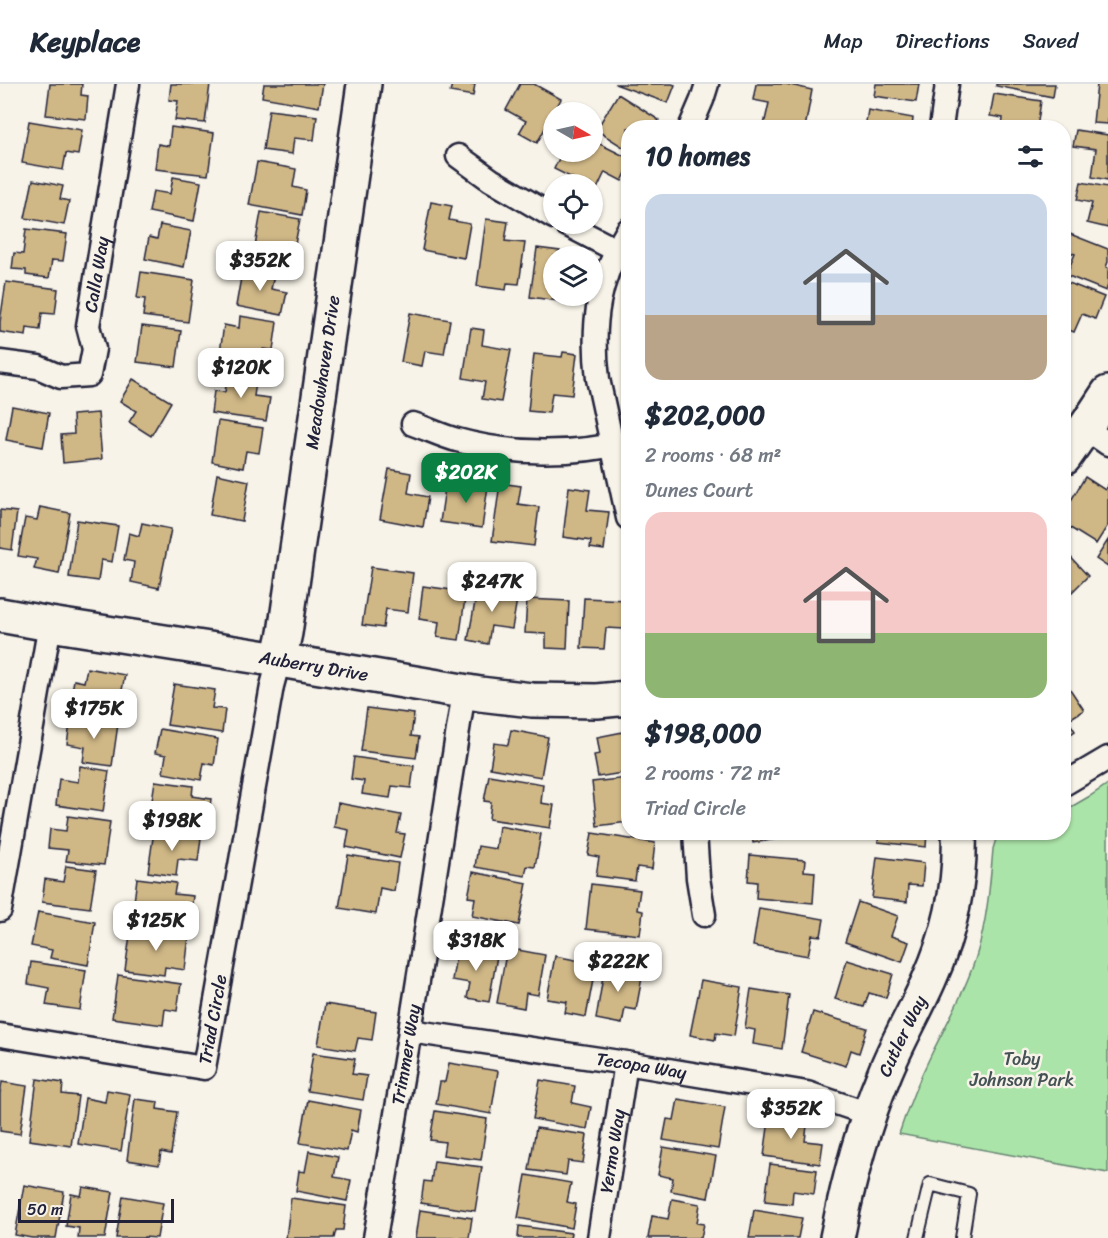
<!DOCTYPE html>
<meta charset="utf-8">
<style>
:root{--surface:#fff;--page:#f6f6f7;--text:#1f2937;--muted:#747a83;--line:#e0e1e3;--accent:#0b8043}
body{margin:0;font-family:Sriracha,sans-serif;background:var(--page);color:var(--text);height:100vh;display:flex;flex-direction:column;font-size:22px;white-space:nowrap}
*{box-sizing:border-box;margin:0}
p{font-size:20px;color:var(--muted)}
.icon{flex:none;width:33px;height:33px;fill:none;stroke:currentColor;stroke-width:2;stroke-linecap:round;stroke-linejoin:round}
.map{position:relative;flex:1;overflow:hidden}
.sheet{position:absolute;left:621px;top:36px;width:450px;height:720px;display:flex;flex-direction:column;background:var(--surface);border-radius:24px;box-shadow:0 2px 4px #0004}
.sheet>*{flex:none}
.needle{width:39px;rotate:99deg}
.tools{position:absolute;left:543px;top:18px;display:grid;gap:12px}
.tools a{display:grid;place-items:center;width:60px;height:60px;border-radius:50%;background:var(--surface);box-shadow:0 2px 4px #0004;font-size:30px}
.scale{position:absolute;left:18px;bottom:15px;width:156px;box-sizing:border-box;padding-left:6px;border:3px solid #22223b;border-top:0;font-size:16px;line-height:21px;white-space:nowrap;color:#22223b;-webkit-text-stroke:4px #f7f3e8;paint-order:stroke}
.price{position:absolute;translate:-50% -51px;padding:0 14px;border-radius:12px;background:#fff;color:#222;font-size:20px;line-height:39px;filter:drop-shadow(0 2px 3px #0008)}
.price::after{content:'';position:absolute;left:50%;top:36px;width:18px;height:14px;margin-left:-9px;background:inherit;clip-path:polygon(0 0,100% 0,50% 100%)}
.price.current{background:var(--accent);color:#fff}
ul{padding:0;list-style:none}
li{display:grid;align-content:center;gap:12px;height:318px;padding:0 24px}
li span{display:grid;place-items:center;height:186px;border-radius:18px;color:#555}
li>.icon{margin-inline-start:auto}
span .icon{width:108px;height:108px;fill:#fffc;stroke-width:1}
li b{font-size:26px}
h2{display:flex;justify-content:space-between;align-items:center;height:72px;padding:0 24px;font-size:26px}
header{display:flex;align-items:center;gap:36px;box-sizing:border-box;height:84px;padding:0 30px;background:var(--surface);border-bottom:2px solid var(--line)}
header strong{font-size:28px}
nav{display:flex;gap:33px;margin-inline-start:auto;font-size:21px}
.map>svg:first-child{display:block}
.green{fill:#abe4a8;stroke:#668372;stroke-width:1.5}
.building{fill:#cfb786;stroke:#22223b;stroke-width:1.5}
.lines{fill:none;stroke-linecap:round;stroke-linejoin:round}
.lane-casing{stroke:#22223b;stroke-width:16}
.street-casing{stroke:#22223b;stroke-width:27}
.secondary-casing{stroke:#22223b;stroke-width:38}
.lane{stroke:#f7f3e8;stroke-width:12}
.street{stroke:#f7f3e8;stroke-width:22}
.secondary{stroke:#f7f3e8;stroke-width:33}
.labels{text-anchor:middle;dominant-baseline:central;stroke-width:5;stroke-linejoin:round;paint-order:stroke}
.street-label{font-size:18px;fill:#22223b;stroke:#f7f3e8}
.park-label{font-size:18px;fill:#445256;stroke:#f7f3e8}
</style>
<header>
<strong>Keyplace</strong>
<nav><a>Map</a><a>Directions</a><a>Saved</a></nav>
</header>
<div class="map">
<svg width="1108" height="1154" viewBox="0 0 1108 1154">
<rect width="100%" height="100%" fill="#f7f3e8"/>
<filter id="ink" filterUnits="userSpaceOnUse"><feTurbulence type="fractalNoise" baseFrequency=".0167" numOctaves="2"/><feDisplacementMap in="SourceGraphic" scale="12" xChannelSelector="R" yChannelSelector="G"/><feConvolveMatrix kernelMatrix="1 2 1 2 8 2 1 2 1" color-interpolation-filters="sRGB"/></filter>
<g filter="url(#ink)">
<path class="green" d="M1108,700V1089L899,1050C908,1022 919,995 932,969C948,937 965,907 976,873C987,838 990,801 993,765L996,755L1005,749L1064,748V727L1090,712Z"/>
<g class="building">
<polygon points="50,0 82,0 81,11 88,12 86,35 46,31"/>
<polygon points="171,0 210,0 205,39 175,36 178,17 169,16"/>
<polygon points="264,0 323,0 319,23 262,13"/>
<polygon points="452,0 475,0 473,12 450,8"/>
<polygon points="520,0 534,0 561,15 537,59 519,49 526,37 506,26"/>
<polygon points="615,0 672,0 675,1 668,19"/>
<polygon points="756,0 786,0 812,6 805,44 776,44 764,41 769,19 753,16"/>
<polygon points="876,0 919,0 916,18 874,12"/>
<polygon points="996,0 1055,0 1053,13 996,2"/>
<polygon points="1097,0 1108,0 1108,40 1093,39"/>
<polygon points="618,10 659,36 654,44 628,44 628,61 626,65 596,46"/>
<polygon points="994,10 1041,17 1037,44 1002,44 1003,34 990,32"/>
<polygon points="269,26 317,32 314,56 294,54 292,70 263,66"/>
<polygon points="868,26 913,34 912,44 865,44"/>
<polygon points="29,37 82,46 78,71 66,69 63,86 22,79"/>
<polygon points="171,43 214,49 208,91 155,85 158,60 169,62"/>
<polygon points="1076,46 1108,51 1108,96 1092,93 1096,65 1073,62"/>
<polygon points="592,56 628,74 628,85 622,97 605,88 596,107 592,105 592,100 584,100 554,85 562,68 592,68"/>
<polygon points="257,78 296,85 293,103 306,106 302,131 249,121"/>
<polygon points="173,93 201,98 194,137 149,128 153,107 170,110"/>
<polygon points="33,96 63,102 60,115 69,117 64,141 25,134"/>
<polygon points="1081,98 1108,103 1108,144 1087,139 1092,119 1077,116"/>
<polygon points="431,118 452,122 449,136 470,140 464,174 422,166"/>
<polygon points="261,128 300,135 295,160 286,158 283,174 254,168"/>
<polygon points="486,135 508,138 505,157 525,159 519,200 507,199 506,206 477,202"/>
<polygon points="160,141 191,147 184,183 145,175 149,153 157,155"/>
<polygon points="26,145 67,150 63,177 52,176 49,194 26,191 26,186 12,185 14,169 23,170"/>
<polygon points="1070,150 1108,165 1108,178 1106,183 1108,184 1108,201 1106,207 1066,191 1075,170 1064,166"/>
<polygon points="537,164 560,167 559,172 554,172 554,212 574,212 573,219 530,213"/>
<polygon points="243,182 275,187 271,205 287,208 282,231 236,222"/>
<polygon points="141,188 194,196 188,238 143,232 145,215 137,214"/>
<polygon points="1064,197 1104,213 1095,235 1082,230 1074,248 1064,244"/>
<polygon points="6,198 58,205 55,230 42,229 40,246 27,244 26,252 0,248 0,238"/>
<polygon points="410,229 450,236 444,270 425,267 422,282 401,278"/>
<polygon points="240,232 277,238 273,266 263,265 259,287 218,281 224,241 239,244"/>
<polygon points="142,242 181,247 176,283 137,278"/>
<polygon points="471,244 484,246 482,261 511,266 501,318 482,315 485,298 463,294"/>
<polygon points="563,268 577,270 572,311 552,309 549,329 528,327 534,270 562,273"/>
<polygon points="228,288 257,292 254,312 270,314 266,337 211,329 214,307 225,308"/>
<polygon points="133,295 171,318 151,352 129,338 136,327 120,317"/>
<polygon points="12,322 49,329 43,363 6,356"/>
<polygon points="98,329 102,375 63,379 61,351 74,350 73,331"/>
<polygon points="218,337 263,344 259,369 246,367 243,384 212,378"/>
<polygon points="389,385 411,389 408,409 428,413 423,443 380,435"/>
<polygon points="217,390 249,397 242,437 210,431"/>
<polygon points="468,392 489,395 482,444 440,438 445,404 466,407"/>
<polygon points="1085,393 1105,406 1108,401 1108,441 1096,460 1064,440 1064,428"/>
<polygon points="500,399 521,402 518,420 539,423 534,462 492,457"/>
<polygon points="569,403 590,406 587,426 609,428 604,466 590,464 591,457 563,453"/>
<polygon points="40,423 70,429 59,490 34,485 37,475 18,472 25,434 37,436"/>
<polygon points="0,426 17,428 12,466 0,464"/>
<polygon points="77,436 118,442 112,478 101,476 98,497 69,493"/>
<polygon points="142,439 171,445 159,504 131,498 134,478 124,476 129,449 139,452"/>
<polygon points="1108,456 1108,483 1096,475"/>
<polygon points="1064,466 1088,492 1064,516"/>
<polygon points="371,483 413,489 408,528 386,525 383,544 362,541"/>
<polygon points="423,502 466,508 459,556 437,553 439,538 419,535"/>
<polygon points="478,502 518,509 512,545 491,542 488,560 468,556"/>
<polygon points="584,514 626,516 625,545 606,544 604,565 581,564"/>
<polygon points="527,515 569,517 567,565 546,564 546,550 525,549"/>
<polygon points="87,584 125,591 121,611 133,614 129,636 69,624 74,596 84,598"/>
<polygon points="1066,599 1084,626 1068,636 1075,647 1064,655 1064,601"/>
<polygon points="174,600 215,606 212,624 225,625 222,649 167,641"/>
<polygon points="367,624 414,630 411,652 419,653 416,674 361,667"/>
<polygon points="71,633 118,640 112,682 83,678 85,663 67,660"/>
<polygon points="160,645 218,655 214,681 204,679 201,696 163,689 166,671 155,669"/>
<polygon points="511,646 548,653 541,693 490,684 494,659 508,661"/>
<polygon points="628,647 628,688 598,693 594,671 600,670 597,653"/>
<polygon points="354,673 414,682 411,704 392,702 390,714 362,710 364,697 351,695"/>
<polygon points="80,682 109,687 103,728 56,721 59,695 78,698"/>
<polygon points="489,691 543,700 541,719 554,721 550,744 489,735 491,718 484,717"/>
<polygon points="628,694 628,738 597,742 592,698"/>
<polygon points="155,697 193,702 192,712 211,715 207,745 149,736"/>
<polygon points="338,719 401,731 397,749 405,750 400,774 346,763 349,746 334,743"/>
<polygon points="68,732 110,738 104,781 66,777 68,766 48,764 50,745 66,747"/>
<polygon points="499,742 541,750 535,783 527,782 525,792 475,783 478,762 496,765"/>
<polygon points="154,747 201,754 198,777 178,775 176,792 148,788"/>
<polygon points="736,748 788,748 789,753 753,759 752,749 736,752"/>
<polygon points="879,748 927,748 926,763 878,758"/>
<polygon points="592,749 655,759 652,785 637,783 635,797 596,792 599,773 588,771"/>
<polygon points="348,771 398,779 394,807 380,804 376,830 339,824"/>
<polygon points="750,771 805,776 804,787 815,788 813,819 756,814 757,798 748,797"/>
<polygon points="877,773 924,779 922,802 908,801 907,818 872,814"/>
<polygon points="66,782 96,786 90,824 42,818 45,795 63,798"/>
<polygon points="473,788 527,799 519,841 472,832 475,814 468,813"/>
<polygon points="137,794 176,799 174,810 193,812 189,842 132,834"/>
<polygon points="591,800 640,806 637,826 643,827 640,851 586,845"/>
<polygon points="858,818 898,832 891,852 909,858 902,878 845,858"/>
<polygon points="759,824 824,835 821,852 812,851 808,872 753,862"/>
<polygon points="38,828 95,838 88,881 50,874 52,866 31,862"/>
<polygon points="131,844 189,852 185,886 165,883 164,891 125,886"/>
<polygon points="474,862 498,866 489,918 467,914 470,899 452,896 457,866 473,869"/>
<polygon points="507,864 545,871 538,911 526,909 524,924 497,919"/>
<polygon points="555,872 596,880 586,933 565,929 567,918 547,915"/>
<polygon points="847,876 893,890 886,914 869,909 864,923 835,915"/>
<polygon points="31,878 86,886 80,926 46,921 49,904 28,900"/>
<polygon points="605,881 643,888 636,926 625,924 622,940 596,935"/>
<polygon points="118,891 181,900 177,927 165,925 163,941 112,934"/>
<polygon points="701,896 742,903 734,952 716,949 715,956 690,951"/>
<polygon points="751,905 789,911 782,965 753,960 755,946 745,944"/>
<polygon points="325,920 376,928 372,956 358,954 355,967 318,961"/>
<polygon points="813,928 867,944 859,969 851,966 846,982 801,968"/>
<polygon points="313,969 355,975 352,990 367,992 363,1016 307,1007"/>
<polygon points="449,979 498,987 491,1030 436,1020 440,998 445,998"/>
<polygon points="37,995 63,999 62,1010 78,1012 71,1062 29,1056"/>
<polygon points="540,996 575,1002 572,1019 591,1023 587,1045 533,1035"/>
<polygon points="2,998 27,1002 20,1050 0,1047 0,1010"/>
<polygon points="107,1006 130,1010 121,1067 78,1060 85,1014 105,1018"/>
<polygon points="135,1015 158,1018 157,1025 177,1028 171,1070 161,1068 159,1081 127,1076"/>
<polygon points="678,1015 725,1023 718,1065 663,1056 667,1035 674,1036"/>
<polygon points="308,1016 361,1026 357,1048 351,1046 347,1067 300,1059"/>
<polygon points="435,1027 487,1035 481,1076 443,1071 445,1058 430,1056"/>
<polygon points="770,1029 808,1035 805,1057 823,1059 820,1080 764,1072"/>
<polygon points="536,1044 587,1051 583,1079 568,1077 566,1091 529,1086"/>
<polygon points="663,1063 716,1072 708,1114 671,1107 673,1094 658,1091"/>
<polygon points="309,1067 338,1073 334,1093 351,1096 347,1117 296,1107 299,1087 305,1088"/>
<polygon points="434,1077 482,1083 475,1127 421,1119 424,1097 431,1098"/>
<polygon points="770,1080 817,1086 814,1110 793,1107 792,1120 765,1117"/>
<polygon points="526,1091 571,1099 567,1118 576,1120 572,1144 518,1134"/>
<polygon points="24,1101 64,1108 56,1154 32,1154 15,1151"/>
<polygon points="83,1103 113,1108 105,1154 78,1154 79,1144 66,1142 71,1110 81,1112"/>
<polygon points="123,1112 163,1119 157,1154 144,1153 144,1154 116,1154"/>
<polygon points="291,1114 346,1122 343,1146 336,1146 334,1154 286,1154"/>
<polygon points="672,1115 700,1120 697,1139 704,1140 701,1154 648,1154 652,1132 668,1135"/>
<polygon points="420,1126 472,1134 469,1154 416,1154"/>
<polygon points="754,1126 802,1134 798,1154 749,1154"/>
<polygon points="519,1142 571,1149 570,1154 518,1154"/>
</g>
<g class="lines">
<defs>
<polyline id="lane" points="917,1154 930,1100 969,1110 962,1154"/>
<g id="street">
<polyline points="690,44 702,16 707,0"/>
<polyline points="941,44 947,0"/>
<polyline points="458,72 491,96 554,133"/>
<polyline points="566,140 616,166"/>
<path d="M628,146C598,196 591,237 598,295L628,434"/>
<path id="s1" d="M0,278L38,283L61,293L89,291L94,265L88,242L128,0"/>
<path d="M413,340C428,345 442,352 457,356C511,371 574,371 628,358"/>
<polyline points="1085,344 1108,360"/>
<polyline points="1064,700 1108,674"/>
<polyline points="695,748 698,794 704,831"/>
<polyline points="0,826 50,540"/>
<path id="s2" d="M410,947L626,979L807,1009L869,1030"/>
<path id="s3" d="M0,951L204,984L272,602L279,576"/>
<path id="s4" d="M375,1154L410,947L464,608"/>
<path id="s5" d="M599,1154L626,979"/>
</g>
<g id="secondary">
<polyline points="1064,374 1085,344 1108,309"/>
<path id="s6" d="M0,531L50,540L279,576L480,610L532,616L597,617L628,614"/>
<path id="s7" d="M279,576L285,549L364,0"/>
<path id="s8" d="M837,1154C848,1098 862,1044 884,991C897,958 915,928 929,896C950,850 961,798 959,748"/>
</g>
</defs>
<use href="#lane" class="lane-casing"/>
<use href="#street" class="street-casing"/>
<use href="#secondary" class="secondary-casing"/>
<use href="#lane" class="lane"/>
<use href="#street" class="street"/>
<use href="#secondary" class="secondary"/>
</g>
</g>
<g class="labels">
<g class="street-label">
<text stroke="none"><textPath href="#s1" startOffset="194">Calla Way</textPath></text>
<text stroke="none"><textPath href="#s7" startOffset="291">Meadowhaven Drive</textPath></text>
<text stroke="none"><textPath href="#s6" startOffset="318">Auberry Drive</textPath></text>
<text stroke="none"><textPath href="#s3" startOffset="256">Triad Circle</textPath></text>
<text stroke="none"><textPath href="#s8" startOffset="213">Cutler Way</textPath></text>
<text stroke="none"><textPath href="#s4" startOffset="186">Trimmer Way</textPath></text>
<text stroke="none"><textPath href="#s2" startOffset="234">Tecopa Way</textPath></text>
<text stroke="none"><textPath href="#s5" startOffset="88">Yermo Way</textPath></text>
</g>
<g class="park-label">
<text x="1022" y="975">Toby<tspan x="1022" dy="21">Johnson Park</tspan></text>
</g>
</g>
</svg>
<div class="tools">
<a><svg class="needle" viewBox="-14 -14 28 28"><path d="M0-13l5 13h-10z" fill="#e53935"/><path d="M0 13l5-13h-10z" fill="#747a83"/></svg></a>
<a><svg class="icon" aria-label="locate" viewBox="0 0 24 24"><circle cx="12" cy="12" r="6"/><path d="M12 2v4M12 18v4M2 12h4M18 12h4"/></svg></a>
<a><svg class="icon" aria-label="layers" viewBox="0 0 24 24"><path d="M12 4l9 5-9 5-9-5zM3 14l9 5 9-5"/></svg></a>
</div>
<div class="scale">50 m</div>
<b class="price" style="left:260px;top:208px">$352K</b>
<b class="price" style="left:241px;top:315px">$120K</b>
<b class="price current" style="left:466px;top:420px">$202K</b>
<b class="price" style="left:492px;top:529px">$247K</b>
<b class="price" style="left:94px;top:656px">$175K</b>
<b class="price" style="left:172px;top:768px">$198K</b>
<b class="price" style="left:156px;top:868px">$125K</b>
<b class="price" style="left:476px;top:888px">$318K</b>
<b class="price" style="left:618px;top:909px">$222K</b>
<b class="price" style="left:791px;top:1056px">$352K</b>
<section class="sheet">
<h2>10 homes<svg class="icon" aria-label="filters" viewBox="0 0 24 24"><path d="M4 7h16M4 17h16"/><circle cx="9" cy="7" r="2"/><circle cx="15" cy="17" r="2"/></svg></h2>
<ul>
<li><span style="background:linear-gradient(#c9d6e8 65%,#b9a48a 0)"><svg class="icon" aria-label="home" viewBox="0 0 24 24"><path d="M3 11l9-7 9 7M6 9v11h12V9"/></svg></span><div><b>$202,000</b><p>2 rooms · 68 m²</p><p>Dunes Court</p></div></li>
<li><span style="background:linear-gradient(#f6c9c9 65%,#8fb573 0)"><svg class="icon" aria-label="home" viewBox="0 0 24 24"><path d="M3 11l9-7 9 7M6 9v11h12V9"/></svg></span><div><b>$198,000</b><p>2 rooms · 72 m²</p><p>Triad Circle</p></div></li>
</ul>
</section>
</div>
